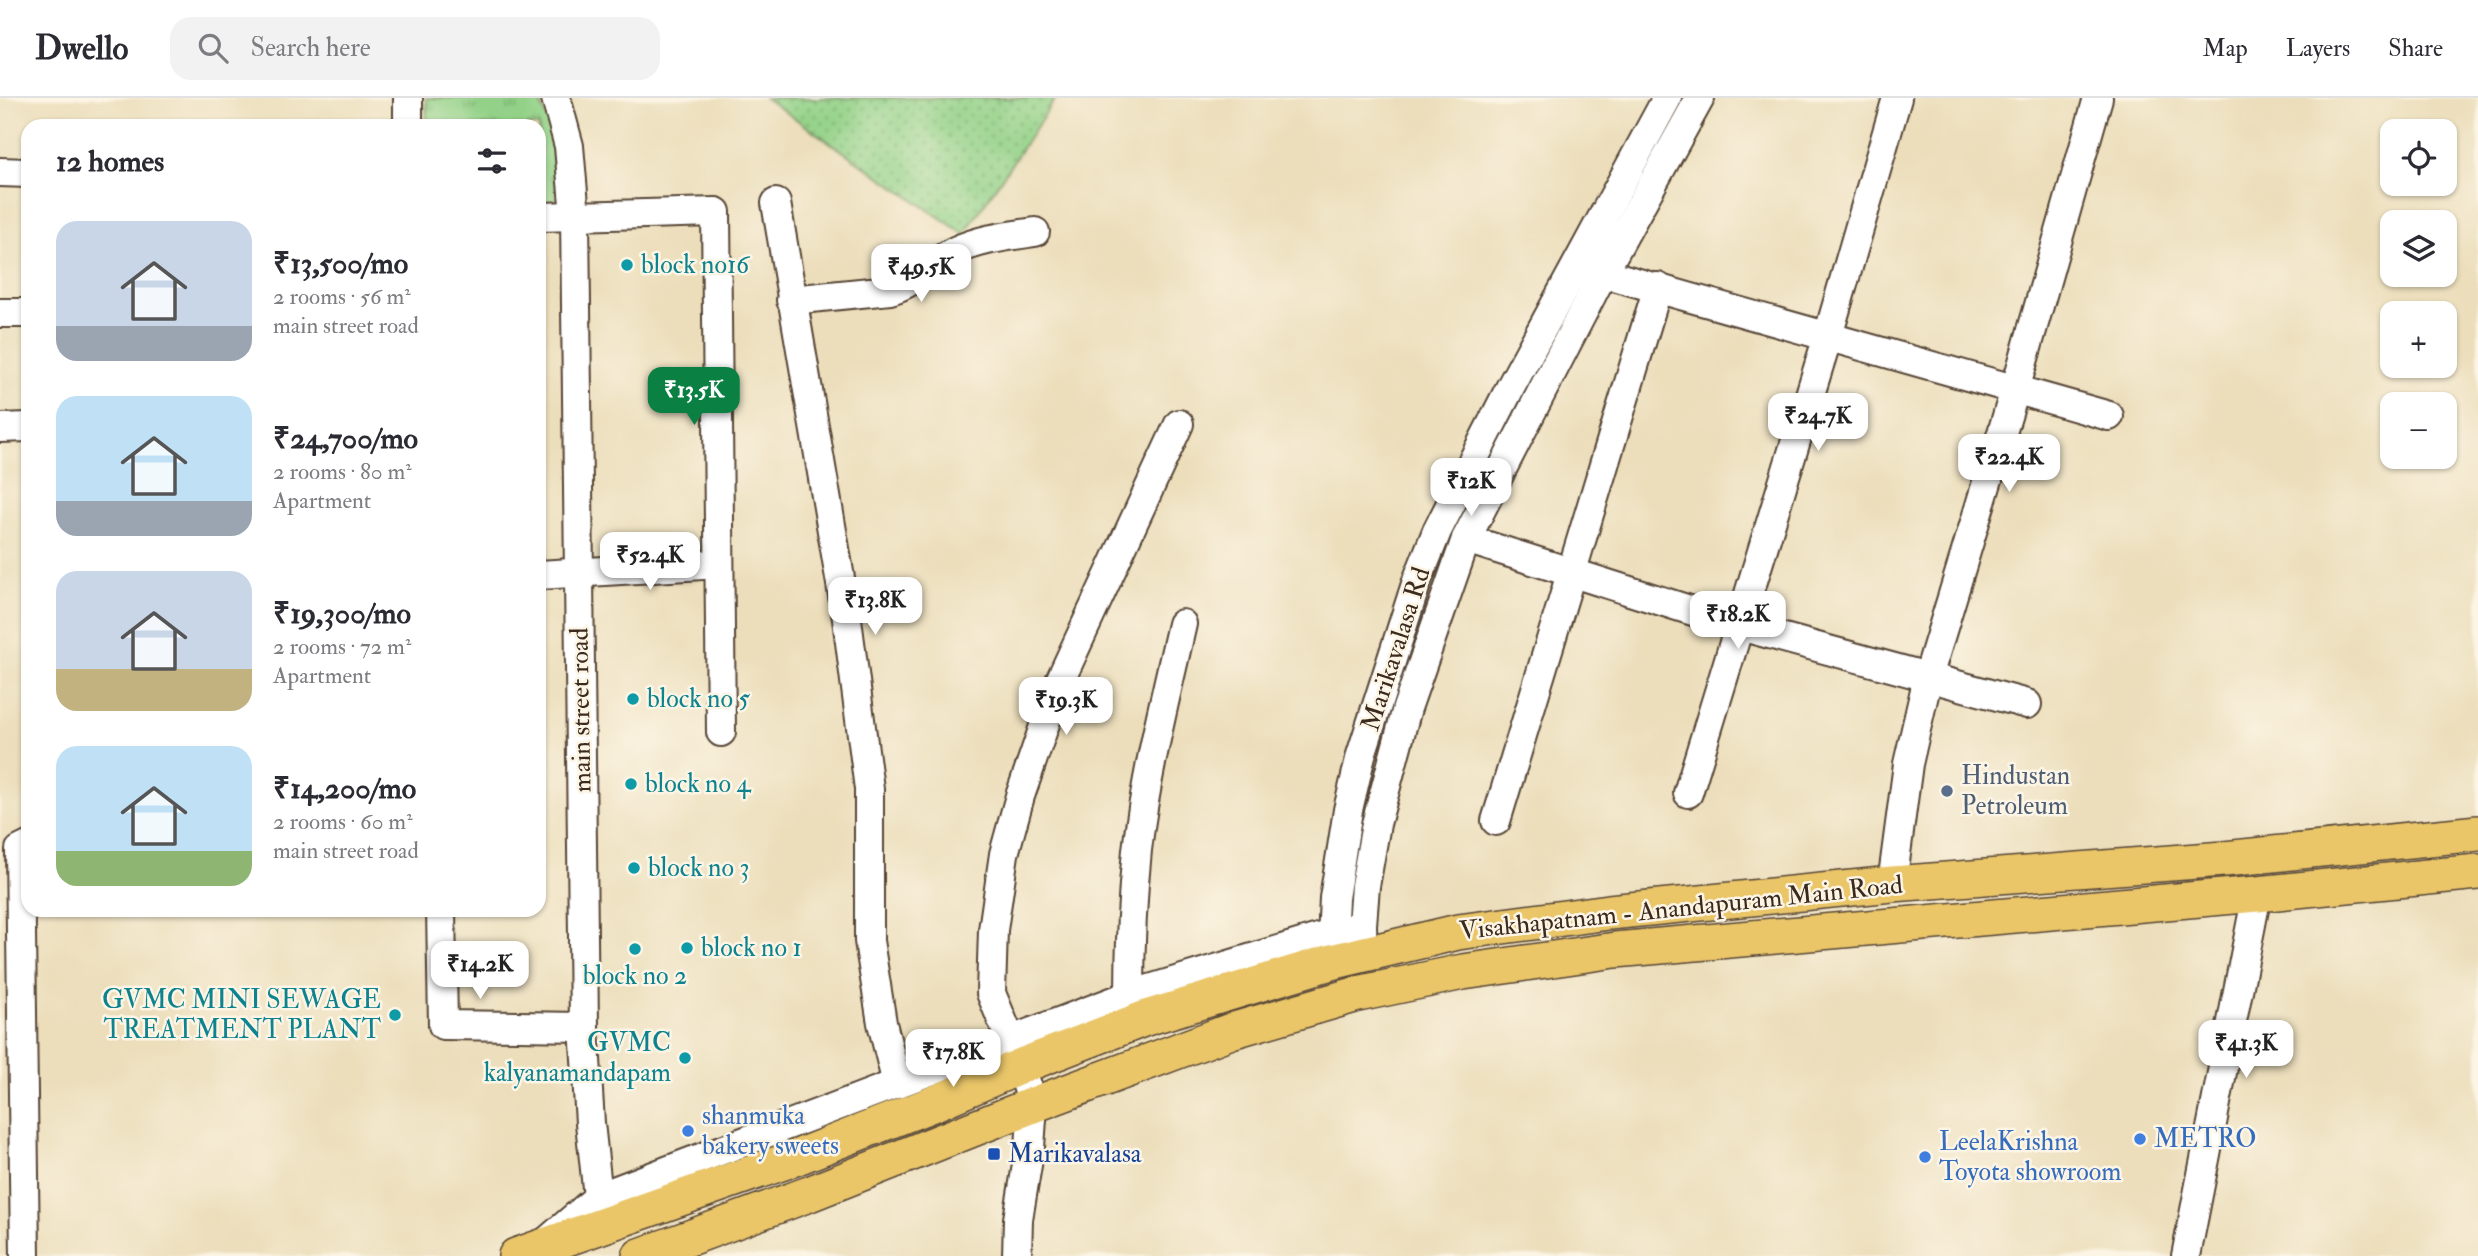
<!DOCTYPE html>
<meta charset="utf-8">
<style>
:root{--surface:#fff;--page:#f2f2f3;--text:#2b2b33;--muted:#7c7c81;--line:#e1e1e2;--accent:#0b8043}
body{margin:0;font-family:"IM FELL Double Pica",serif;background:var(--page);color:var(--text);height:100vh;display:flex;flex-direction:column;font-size:26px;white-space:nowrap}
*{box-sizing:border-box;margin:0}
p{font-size:23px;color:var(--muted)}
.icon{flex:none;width:38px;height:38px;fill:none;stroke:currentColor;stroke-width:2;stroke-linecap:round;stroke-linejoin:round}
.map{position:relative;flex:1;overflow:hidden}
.details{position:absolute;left:21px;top:21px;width:525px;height:798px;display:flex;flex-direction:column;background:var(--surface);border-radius:21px;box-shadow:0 2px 5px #0004}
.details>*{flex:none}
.fabs{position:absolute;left:2380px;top:21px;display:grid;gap:14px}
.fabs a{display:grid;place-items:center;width:77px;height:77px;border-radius:14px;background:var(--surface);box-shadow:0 2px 5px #0004;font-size:35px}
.price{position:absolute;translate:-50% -60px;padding:0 16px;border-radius:14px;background:#fff;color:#222;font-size:23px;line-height:46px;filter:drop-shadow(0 2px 4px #0008)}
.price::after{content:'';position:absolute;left:50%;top:42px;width:21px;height:16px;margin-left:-10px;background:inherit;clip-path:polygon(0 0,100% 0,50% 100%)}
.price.active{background:var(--accent);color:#fff}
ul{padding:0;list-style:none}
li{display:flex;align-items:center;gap:21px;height:175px;padding:0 35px}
li span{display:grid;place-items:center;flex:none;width:196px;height:140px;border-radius:21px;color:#555}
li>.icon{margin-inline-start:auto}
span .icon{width:84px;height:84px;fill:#fffc;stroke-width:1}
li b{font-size:30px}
h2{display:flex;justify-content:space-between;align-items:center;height:84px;padding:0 35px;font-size:30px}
header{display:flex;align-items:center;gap:42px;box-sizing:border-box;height:98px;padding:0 35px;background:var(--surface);border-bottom:2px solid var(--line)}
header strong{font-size:33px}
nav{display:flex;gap:38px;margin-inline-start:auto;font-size:24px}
.search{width:490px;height:63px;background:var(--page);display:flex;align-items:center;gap:18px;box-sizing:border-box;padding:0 24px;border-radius:21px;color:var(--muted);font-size:26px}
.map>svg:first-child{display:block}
.grass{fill:url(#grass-dots);stroke:#667e52;stroke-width:2}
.park{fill:url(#park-tufts);stroke:#667e52;stroke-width:2}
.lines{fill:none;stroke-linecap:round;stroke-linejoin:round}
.minor-casing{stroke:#564536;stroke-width:32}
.major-casing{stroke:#564536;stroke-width:38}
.minor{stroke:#fff;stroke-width:28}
.major{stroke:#eac669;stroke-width:35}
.culture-dot{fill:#0f9aa8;stroke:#fcf5e5;stroke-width:2.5}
.service-dot{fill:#5c6f8a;stroke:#fcf5e5;stroke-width:2.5}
.shop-dot{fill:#3f7fe0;stroke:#fcf5e5;stroke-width:2.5}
.transit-dot{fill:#1a4fb4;stroke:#fcf5e5;stroke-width:2.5}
.labels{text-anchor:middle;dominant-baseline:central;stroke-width:5;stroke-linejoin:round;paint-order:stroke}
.culture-label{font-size:26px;fill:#0d838f;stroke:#fcf5e5;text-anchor:start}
.street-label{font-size:26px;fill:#3b2a1e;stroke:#fcf5e5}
.service-label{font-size:26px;fill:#4e5e75;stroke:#fcf5e5;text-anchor:start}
.shop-label{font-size:26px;fill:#366cbe;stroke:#fcf5e5;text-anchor:start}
.transit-label{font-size:26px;fill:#164399;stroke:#fcf5e5;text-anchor:start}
</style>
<header>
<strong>Dwello</strong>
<div class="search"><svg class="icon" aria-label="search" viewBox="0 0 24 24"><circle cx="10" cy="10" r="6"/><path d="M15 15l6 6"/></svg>Search here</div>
<nav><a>Map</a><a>Layers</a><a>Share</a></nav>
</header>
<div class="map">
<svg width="2478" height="1158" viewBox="0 0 2478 1158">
<defs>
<pattern id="grass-dots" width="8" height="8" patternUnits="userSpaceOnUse" patternTransform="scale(1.75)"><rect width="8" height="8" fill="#92d187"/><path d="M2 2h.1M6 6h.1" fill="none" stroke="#78aa6e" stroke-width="1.8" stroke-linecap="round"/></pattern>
<pattern id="park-tufts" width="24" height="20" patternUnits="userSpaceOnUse" patternTransform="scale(1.75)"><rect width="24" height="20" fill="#92d187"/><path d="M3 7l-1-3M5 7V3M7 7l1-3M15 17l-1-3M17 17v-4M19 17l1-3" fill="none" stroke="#78aa6e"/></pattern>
</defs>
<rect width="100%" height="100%" fill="#fcf5e5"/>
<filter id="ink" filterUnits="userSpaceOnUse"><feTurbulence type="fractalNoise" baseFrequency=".0143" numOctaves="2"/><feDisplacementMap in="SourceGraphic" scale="14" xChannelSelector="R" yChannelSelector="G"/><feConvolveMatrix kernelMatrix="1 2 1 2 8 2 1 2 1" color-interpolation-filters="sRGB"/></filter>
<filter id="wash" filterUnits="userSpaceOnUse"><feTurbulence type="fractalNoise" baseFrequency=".00686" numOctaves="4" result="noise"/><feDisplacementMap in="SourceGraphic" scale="28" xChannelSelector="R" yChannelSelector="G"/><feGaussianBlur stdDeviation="1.57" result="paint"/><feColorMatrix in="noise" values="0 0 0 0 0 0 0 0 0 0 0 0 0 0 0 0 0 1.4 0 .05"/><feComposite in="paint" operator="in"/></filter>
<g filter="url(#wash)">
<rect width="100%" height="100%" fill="#ecdebb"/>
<polygon class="grass" points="765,0 1056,0 964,136"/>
<polygon class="park" points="426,0 538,0 551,28 557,109 539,109 539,28 427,28"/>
</g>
<g filter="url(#ink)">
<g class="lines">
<defs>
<g id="minor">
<polyline points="408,0 408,28"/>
<polyline points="556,0 569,48 575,118 584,929 590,1025 598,1099"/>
<polyline points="0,74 28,75"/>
<polyline points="776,105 847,521 869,691 869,843 882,925 897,986"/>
<polyline points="539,119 716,114 721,634"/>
<polyline points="1603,175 2109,318"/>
<path d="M791,202L890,192C916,185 932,164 955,153C980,141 1008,138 1035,134"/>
<polyline points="0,215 28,215"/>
<polyline points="0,330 28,329"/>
<polyline points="1466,441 1740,528 2027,606"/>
<polyline points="539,477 719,466"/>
<polyline points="1688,695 1828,238 1897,0"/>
<polyline points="1496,723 1658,189"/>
<polyline points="1892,786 1908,666 1928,579 2015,292 2098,0"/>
<polyline points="441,812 443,927 584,929"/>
<polyline points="1363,858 1362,827 1365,788 1376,726 1407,610 1466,441 1603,175 1700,0"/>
<polyline points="1331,864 1334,800 1348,712 1361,657 1417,483 1437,433 1510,290 1667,0"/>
<path d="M1130,897C1130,849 1132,801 1137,752C1146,676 1165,601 1182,526"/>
<polyline points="546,1144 598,1099 1130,897 1348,831"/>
<polyline points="25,1158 20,752 28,748"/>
<polyline points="1017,1158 1018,1121 1030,1049 1033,1007 1021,968 991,895 993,832 1004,756 1020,698 1059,585 1179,326"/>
<polyline points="2186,1158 2257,796"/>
</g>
<g id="major">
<polyline points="516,1158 792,1061 935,1005 1021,968 1146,920 1331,864 1458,834 1609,814 1892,786 2224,761 2478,735"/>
<polyline points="640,1158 809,1096 1033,1007 1231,933 1358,896 1463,874 1615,852 2257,796 2478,774"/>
</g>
</defs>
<use href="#minor" class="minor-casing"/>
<use href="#major" class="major-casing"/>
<use href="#minor" class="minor"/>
<use href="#major" class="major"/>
</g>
</g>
<g class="culture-dot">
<circle cx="627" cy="167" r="7"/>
<circle cx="633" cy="601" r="7"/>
<circle cx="631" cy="686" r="7"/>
<circle cx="634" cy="770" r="7"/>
<circle cx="687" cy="850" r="7"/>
<circle cx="635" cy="851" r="7"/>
<circle cx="395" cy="917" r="7"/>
<circle cx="685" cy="960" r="7"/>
</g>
<circle class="service-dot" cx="1947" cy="693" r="7"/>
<g class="shop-dot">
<circle cx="688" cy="1033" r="7"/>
<circle cx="2140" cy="1041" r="7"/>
<circle cx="1925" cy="1059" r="7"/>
</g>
<rect class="transit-dot" x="987" y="1049" width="14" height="14" rx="3.5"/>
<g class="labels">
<g class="culture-label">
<text x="641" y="167">block no16</text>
<text x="647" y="601">block no 5</text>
<text x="645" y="686">block no 4</text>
<text x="648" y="770">block no 3</text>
<text x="701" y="850">block no 1</text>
<text x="635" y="878" text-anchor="middle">block no 2</text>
<text x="381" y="902" text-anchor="end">GVMC MINI SEWAGE<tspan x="381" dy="30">TREATMENT PLANT</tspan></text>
<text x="671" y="945" text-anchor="end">GVMC<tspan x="671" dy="30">kalyanamandapam</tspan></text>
</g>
<g class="street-label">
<text transform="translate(1396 551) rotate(-72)">Marikavalasa Rd</text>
<text transform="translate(581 612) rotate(-91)">main street road</text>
<text transform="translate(1681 810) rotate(-6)">Visakhapatnam - Anandapuram Main Road</text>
</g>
<g class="service-label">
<text x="1961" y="678">Hindustan<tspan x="1961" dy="30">Petroleum</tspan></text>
</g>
<g class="shop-label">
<text x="702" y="1018">shanmuka<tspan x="702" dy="30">bakery sweets</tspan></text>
<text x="2154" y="1041">METRO</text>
<text x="1939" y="1044">LeelaKrishna<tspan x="1939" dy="30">Toyota showroom</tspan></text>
</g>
<g class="transit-label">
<text x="1008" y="1056">Marikavalasa</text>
</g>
</g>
</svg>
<div class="fabs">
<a><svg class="icon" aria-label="locate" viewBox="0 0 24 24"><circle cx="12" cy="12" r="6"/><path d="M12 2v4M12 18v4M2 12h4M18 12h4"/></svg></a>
<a><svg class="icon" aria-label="layers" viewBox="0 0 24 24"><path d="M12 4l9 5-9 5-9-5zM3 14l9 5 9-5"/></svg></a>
<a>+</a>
<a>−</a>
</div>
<b class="price" style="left:921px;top:206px">₹49.5K</b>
<b class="price active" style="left:694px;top:329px">₹13.5K</b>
<b class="price" style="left:1818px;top:355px">₹24.7K</b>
<b class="price" style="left:2009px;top:396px">₹22.4K</b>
<b class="price" style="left:1471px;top:420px">₹12K</b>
<b class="price" style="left:650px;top:494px">₹52.4K</b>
<b class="price" style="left:875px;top:539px">₹13.8K</b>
<b class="price" style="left:1738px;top:553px">₹18.2K</b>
<b class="price" style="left:1066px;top:639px">₹19.3K</b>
<b class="price" style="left:480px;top:903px">₹14.2K</b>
<b class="price" style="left:2246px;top:982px">₹41.3K</b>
<b class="price" style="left:953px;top:991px">₹17.8K</b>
<section class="details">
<h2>12 homes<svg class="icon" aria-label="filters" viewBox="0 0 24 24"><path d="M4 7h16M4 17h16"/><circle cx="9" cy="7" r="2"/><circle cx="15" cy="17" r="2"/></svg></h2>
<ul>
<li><span style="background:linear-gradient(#c9d6e8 75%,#9aa5b1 0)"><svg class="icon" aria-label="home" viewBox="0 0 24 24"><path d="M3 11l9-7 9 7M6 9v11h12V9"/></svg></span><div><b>₹13,500/mo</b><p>2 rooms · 56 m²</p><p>main street road</p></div></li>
<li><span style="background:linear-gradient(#bfe0f5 75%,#9aa5b1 0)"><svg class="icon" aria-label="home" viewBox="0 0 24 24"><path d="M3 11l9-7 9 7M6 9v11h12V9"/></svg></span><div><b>₹24,700/mo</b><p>2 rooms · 80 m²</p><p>Apartment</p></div></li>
<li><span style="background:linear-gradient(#c9d6e8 70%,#c2b280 0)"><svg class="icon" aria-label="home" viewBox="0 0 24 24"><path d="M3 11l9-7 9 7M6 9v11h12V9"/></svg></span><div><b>₹19,300/mo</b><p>2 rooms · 72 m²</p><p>Apartment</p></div></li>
<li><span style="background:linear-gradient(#bfe0f5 75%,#8fb573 0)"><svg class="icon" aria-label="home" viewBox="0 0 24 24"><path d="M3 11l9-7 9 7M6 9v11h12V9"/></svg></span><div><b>₹14,200/mo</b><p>2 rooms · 60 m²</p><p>main street road</p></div></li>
</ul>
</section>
</div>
